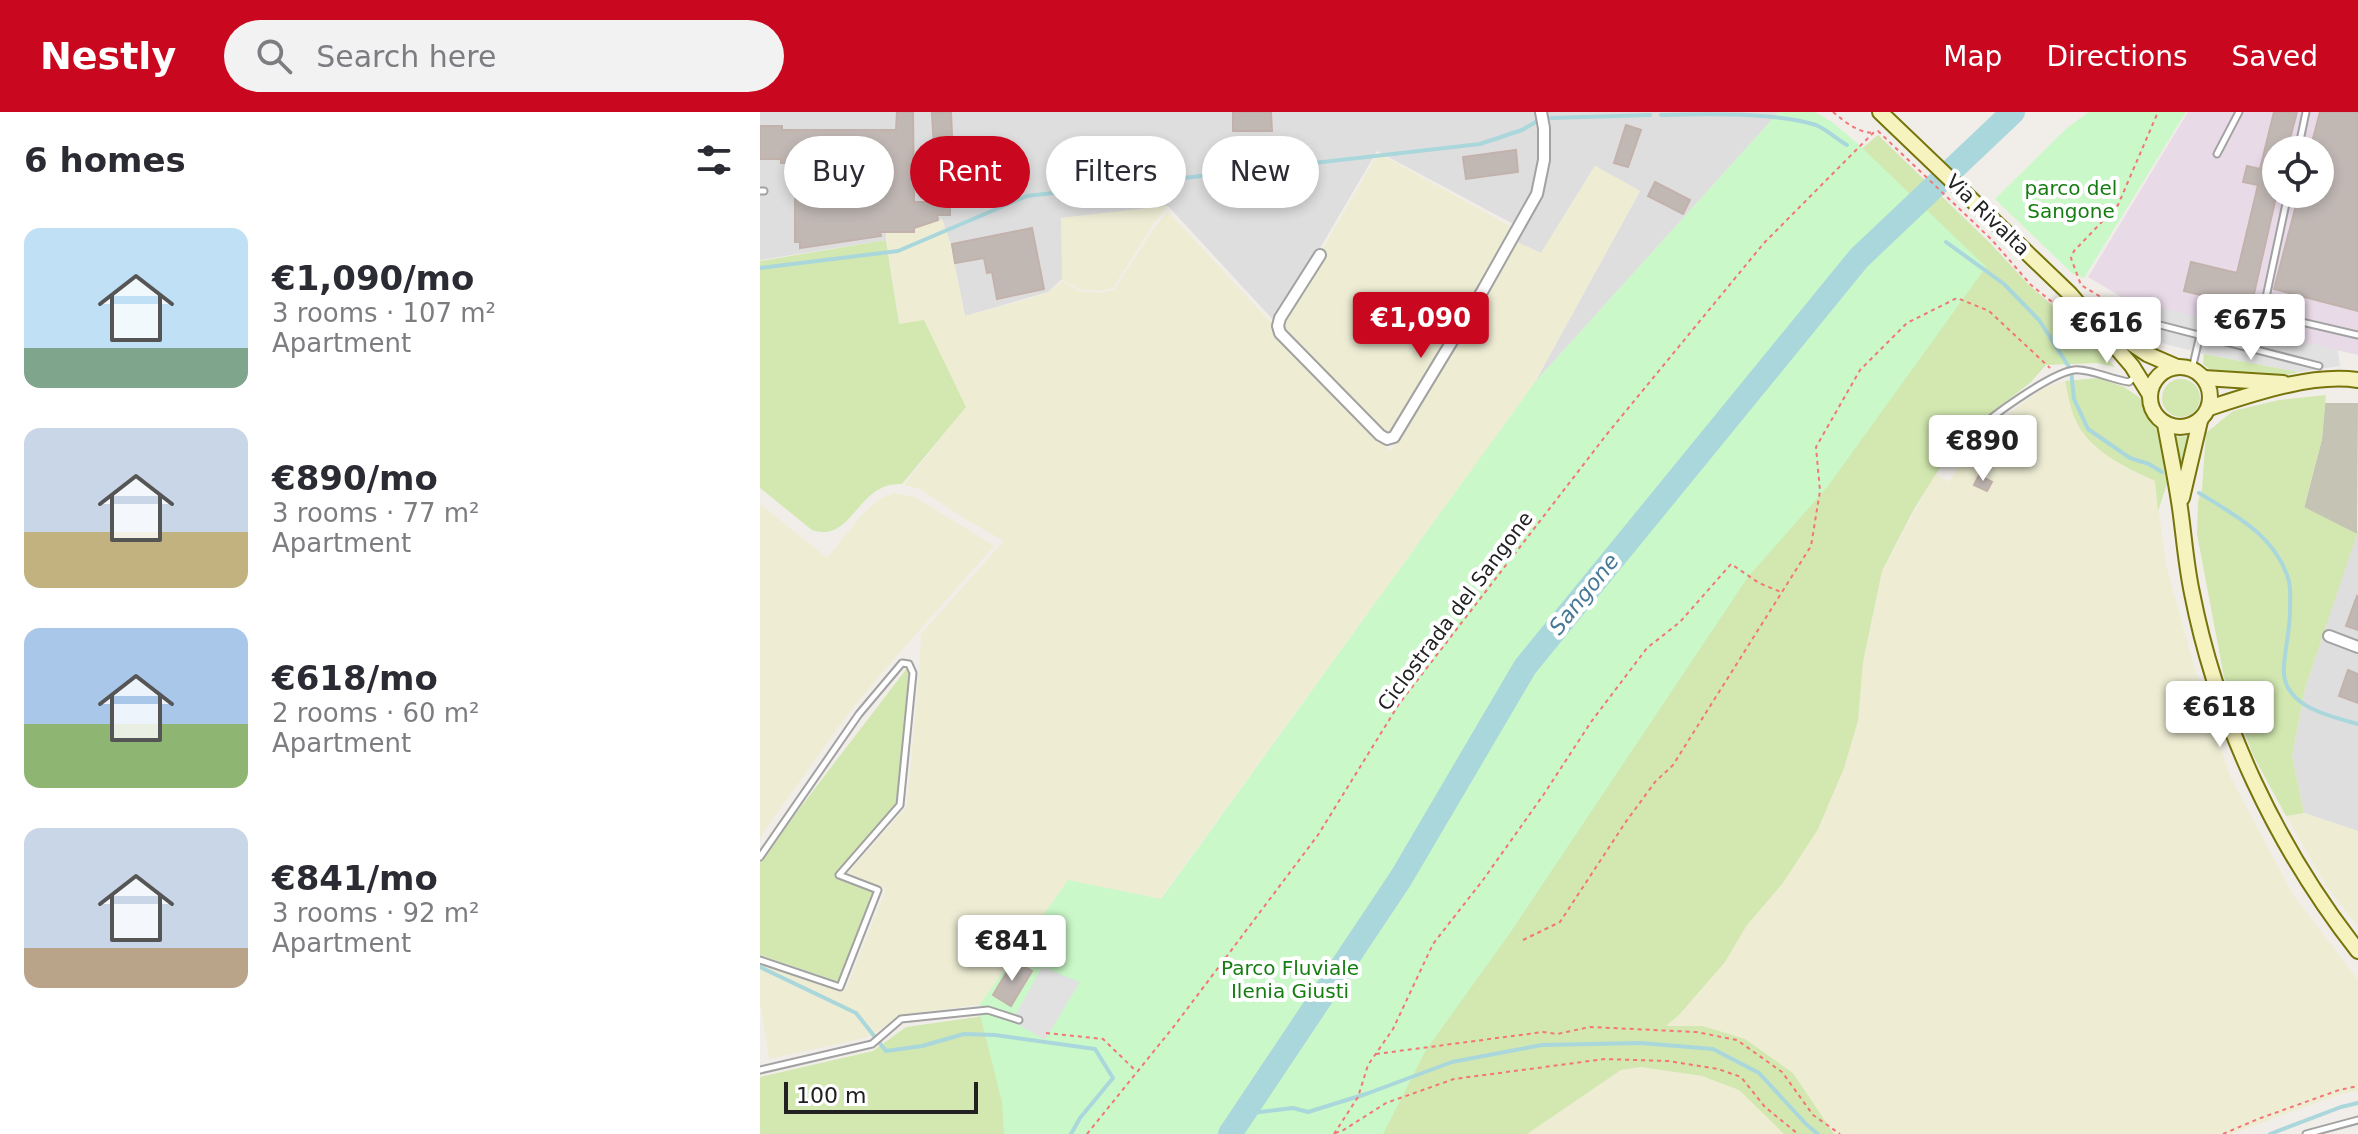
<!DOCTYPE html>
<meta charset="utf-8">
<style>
:root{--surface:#fff;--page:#f2f2f3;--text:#2b2b33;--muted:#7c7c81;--accent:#c90820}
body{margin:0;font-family:"DejaVu Sans",sans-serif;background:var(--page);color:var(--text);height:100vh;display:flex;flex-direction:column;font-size:30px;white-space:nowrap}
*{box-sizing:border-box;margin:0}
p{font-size:26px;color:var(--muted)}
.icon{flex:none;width:44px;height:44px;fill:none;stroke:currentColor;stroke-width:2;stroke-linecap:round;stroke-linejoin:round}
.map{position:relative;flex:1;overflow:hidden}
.sheet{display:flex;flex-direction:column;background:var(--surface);width:760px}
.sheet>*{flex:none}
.guide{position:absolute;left:24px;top:24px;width:760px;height:72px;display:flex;gap:16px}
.fabs{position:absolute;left:1502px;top:24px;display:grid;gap:16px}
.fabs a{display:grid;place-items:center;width:72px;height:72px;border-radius:50%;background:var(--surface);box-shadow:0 4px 12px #0003;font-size:40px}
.scale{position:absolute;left:24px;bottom:20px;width:194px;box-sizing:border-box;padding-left:8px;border:4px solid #212121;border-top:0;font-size:22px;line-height:28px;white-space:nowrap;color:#212121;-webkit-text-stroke:6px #fff;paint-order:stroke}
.price{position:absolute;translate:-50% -68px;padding:0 18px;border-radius:8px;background:#fff;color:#222;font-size:26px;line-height:52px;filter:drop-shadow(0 2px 4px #0008)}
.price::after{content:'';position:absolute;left:50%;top:48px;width:24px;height:18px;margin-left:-12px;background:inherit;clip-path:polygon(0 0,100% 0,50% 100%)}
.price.selected{background:var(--accent);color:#fff}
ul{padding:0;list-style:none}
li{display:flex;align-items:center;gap:24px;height:200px;padding:0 24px}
li span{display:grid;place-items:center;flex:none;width:224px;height:160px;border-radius:16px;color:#555}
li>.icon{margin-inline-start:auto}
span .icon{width:96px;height:96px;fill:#fffc;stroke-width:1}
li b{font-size:34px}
h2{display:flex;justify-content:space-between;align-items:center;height:96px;padding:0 24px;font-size:34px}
.tag{padding:0 28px;border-radius:36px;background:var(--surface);box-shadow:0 4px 12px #0003;font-size:28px;line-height:72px}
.tag.selected{background:var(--accent);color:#fff}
header{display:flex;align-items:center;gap:48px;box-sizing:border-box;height:112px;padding:0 40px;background:var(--accent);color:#fff}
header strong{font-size:38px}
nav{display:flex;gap:44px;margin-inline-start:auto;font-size:28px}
.search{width:560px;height:72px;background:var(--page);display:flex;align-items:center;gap:20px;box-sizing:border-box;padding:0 28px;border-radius:44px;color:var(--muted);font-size:30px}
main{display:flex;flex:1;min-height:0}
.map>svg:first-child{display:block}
.residential{fill:#dfdede}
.industrial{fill:#e9dae8;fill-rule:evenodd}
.construction{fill:#c5c3b3}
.farmland{fill:#eeedd4}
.grass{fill:#d2e8b0}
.park{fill:#caf8c8}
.parking{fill:#e1e1e1}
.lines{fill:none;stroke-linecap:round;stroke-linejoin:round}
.stream{stroke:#aad7dc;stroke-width:4}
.river{stroke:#aad7dc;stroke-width:24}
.building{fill:#c1b8b4;stroke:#c2b2ab;stroke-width:2}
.lane-casing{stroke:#a2a2a2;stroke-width:9}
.street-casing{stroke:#a2a2a2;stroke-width:14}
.secondary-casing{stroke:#76740a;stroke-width:18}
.path{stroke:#f47577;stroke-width:2;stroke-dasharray:4 4;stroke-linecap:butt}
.lane{stroke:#fff;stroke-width:5}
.street{stroke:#fff;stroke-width:10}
.secondary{stroke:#f7f3bf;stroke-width:14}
.labels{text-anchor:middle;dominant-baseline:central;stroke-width:8;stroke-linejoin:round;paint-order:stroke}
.park-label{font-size:20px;fill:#157d11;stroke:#fff}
.street-label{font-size:20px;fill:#212121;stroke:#fff}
.water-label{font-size:22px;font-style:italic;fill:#477896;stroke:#fff}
</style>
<header>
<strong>Nestly</strong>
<div class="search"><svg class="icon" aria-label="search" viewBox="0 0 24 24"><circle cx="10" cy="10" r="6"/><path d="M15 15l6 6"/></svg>Search here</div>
<nav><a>Map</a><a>Directions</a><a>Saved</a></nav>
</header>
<main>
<section class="sheet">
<h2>6 homes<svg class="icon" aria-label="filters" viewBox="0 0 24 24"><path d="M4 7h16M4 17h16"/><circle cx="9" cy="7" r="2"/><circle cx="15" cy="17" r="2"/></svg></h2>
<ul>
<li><span style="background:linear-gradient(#bfe0f5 75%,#7fa58c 0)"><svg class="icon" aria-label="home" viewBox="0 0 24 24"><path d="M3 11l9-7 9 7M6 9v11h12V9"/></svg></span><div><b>€1,090/mo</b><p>3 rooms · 107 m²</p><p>Apartment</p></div></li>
<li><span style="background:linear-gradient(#c9d6e8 65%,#c2b280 0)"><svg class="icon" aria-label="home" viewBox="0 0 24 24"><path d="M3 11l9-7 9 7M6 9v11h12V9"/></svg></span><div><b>€890/mo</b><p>3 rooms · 77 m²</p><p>Apartment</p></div></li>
<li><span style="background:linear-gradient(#a9c7e8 60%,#8fb573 0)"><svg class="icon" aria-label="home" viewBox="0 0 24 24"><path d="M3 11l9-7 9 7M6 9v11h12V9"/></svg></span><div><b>€618/mo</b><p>2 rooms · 60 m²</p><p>Apartment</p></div></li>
<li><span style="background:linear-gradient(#c9d6e8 75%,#b9a48a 0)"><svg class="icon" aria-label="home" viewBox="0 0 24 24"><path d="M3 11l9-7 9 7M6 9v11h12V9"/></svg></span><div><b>€841/mo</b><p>3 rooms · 92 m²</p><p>Apartment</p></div></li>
</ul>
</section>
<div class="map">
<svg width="1598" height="1022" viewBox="0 0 1598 1022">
<rect width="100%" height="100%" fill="#f1ede8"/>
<g class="residential">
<polygon points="0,0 1019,0 775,270 880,79 835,54 781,141 748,126 755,113 617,39 516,211 408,94 302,106 302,167 288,180 205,204 190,130 182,107 154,120 126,121 126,128 0,148"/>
<polygon points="1598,418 1598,719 1544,701 1532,644 1545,577"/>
</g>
<path class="industrial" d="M1428,0H1598V243L1368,189L1328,165ZM1516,38H1560V82H1516Z"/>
<polygon class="construction" points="1565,291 1598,291 1597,422 1544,396 1562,327"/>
<g class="farmland">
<polygon points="618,41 752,115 626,331 518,214"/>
<polygon points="835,54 880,79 775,270 400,787 308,768 220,892 139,904 114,922 105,926 9,947 0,891 0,849 86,877 126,777 88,761 147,694 159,562 161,522 244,429 202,405 160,377 144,373 206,294 139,212 126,121 154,120 154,116 182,107 190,130 205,204 272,186 288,180 303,169 318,179 339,181 354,178 396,113 408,100 631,339 757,130 781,141"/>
<polygon points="408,94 394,111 353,176 340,179 318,177 302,167 301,106"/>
<polygon points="1305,269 1315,308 1368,356 1395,369 1406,453 1436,561 1470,664 1532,781 1598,868 1598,979 1578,983 1471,1022 1074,1022 1033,961 985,927 943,914 905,915 919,903 965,850 987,812 1023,771 1077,673 1098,609 1103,550 1122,459 1175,362 1189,370 1212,330 1284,275"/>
<polygon points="133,381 155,385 234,434 119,564 84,607 0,725 0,392 67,446 101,404 117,389"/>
<polygon points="1544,701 1598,719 1598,815 1568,776 1526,704"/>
<polygon points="881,955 942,964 979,978 1024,1022 767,1022 861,958"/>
</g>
<g class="grass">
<polygon points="1118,23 1230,131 1270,174 1312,210 1355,255 1337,251 1286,253 1271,270 1198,327 1154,397 1122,459 1103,550 1098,609 1084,656 1058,717 1023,771 987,813 965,850 919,903 906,914 943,914 985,927 1033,961 1074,1022 1024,1022 979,978 942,964 881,955 861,958 767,1022 331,1022 1092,45"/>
<path d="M126,128L139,212L164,208L206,295L142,372C97,369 93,432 52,418L0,376V149Z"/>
<polygon points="1444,242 1539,260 1521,264 1453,260 1443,252"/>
<path d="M1338,266L1364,275L1383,288L1393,311L1404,328L1407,372L1398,399L1395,369C1365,355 1329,339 1315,307C1310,295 1308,281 1305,269Z"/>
<circle cx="1421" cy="286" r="19"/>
<polygon points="1566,283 1562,327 1544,395 1597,422 1545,577 1532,644 1544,701 1526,704 1493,643 1464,565 1437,422 1438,390 1442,377 1446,321 1473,299 1519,288"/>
<polygon points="1432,324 1421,379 1413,325"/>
<polygon points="148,555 150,556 153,562 140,691 78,763 117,780 82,871 0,843 0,748"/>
<polygon points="224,904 317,1022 0,1022 0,965 113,939 146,915"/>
</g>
<g class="park">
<polygon points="1019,0 1055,0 1072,10 1097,31 1226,155 1068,374 988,465 750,821 666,938 623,1022 244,1022 242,990 221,906 220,892 308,768 401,787 775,270"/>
<polygon points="1329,0 1426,0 1324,166 1313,162 1235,87 1307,16"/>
</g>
<g class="parking">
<polygon points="1388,193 1578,238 1580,254 1539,260 1444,242 1398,230 1377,204"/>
<polygon points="282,855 320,870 285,928 252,909"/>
</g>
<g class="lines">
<g class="stream">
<path d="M901,3C944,2 1016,0 1056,13C1067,18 1077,27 1087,33"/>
<polyline points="791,6 890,3"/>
<polyline points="1186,130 1244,172 1279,208 1311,258 1314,287 1328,317 1370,346 1389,352 1402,360"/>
<polyline points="0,156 138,139 267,84 720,32 762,18 779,8"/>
<path d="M1439,381C1475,403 1516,424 1529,469C1531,478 1530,490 1530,499C1530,518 1525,536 1524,554C1520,594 1569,604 1598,612"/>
<polyline points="0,855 96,901 126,939 162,934 204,922 235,923 335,937 353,966 320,1006 311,1022"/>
<polyline points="484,1002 533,996 548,1000 606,982 692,950 782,933 881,931 953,937 999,961 1047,1013 1058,1022"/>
<polyline points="1510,1022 1581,995 1598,991"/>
</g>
<polyline class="river" points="470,1022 641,766 765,555 1099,146 1253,0"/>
</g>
<g class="building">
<polygon points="137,0 153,0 154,90 177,90 172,1 191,0 193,48 211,48 212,72 190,73 190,103 177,103 178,108 154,116 154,120 120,120 121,124 40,136 40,130 35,130 35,51 21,51 21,47 0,47 0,14 22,14 22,18 136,18"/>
<polygon points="473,0 511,0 512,19 473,19"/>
<polygon points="1514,0 1537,0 1527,38 1516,38 1516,85 1491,195 1424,179 1431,150 1477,161 1498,73 1483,70 1487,54 1500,57"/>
<polygon points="1560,0 1598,0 1598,199 1514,177 1539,82 1560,82 1560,38 1550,38"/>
<polygon points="866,13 881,18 868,55 854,51"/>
<polygon points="756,38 758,60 706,67 703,45"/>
<polygon points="895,70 930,88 923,102 888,84"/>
<polygon points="272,116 284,177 237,187 232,160 227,161 224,146 195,151 192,132"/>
<polygon points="1219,363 1232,370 1227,379 1214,373"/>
<polygon points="1597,484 1598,485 1598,518 1586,514"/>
<polygon points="1588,558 1598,562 1598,591 1579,584"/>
<polygon points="254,848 272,859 251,894 233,883"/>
</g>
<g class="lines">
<defs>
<g id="lane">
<polyline points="1538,38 1546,0"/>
<polyline points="1457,42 1479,0"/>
<polyline points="0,79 4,79"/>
<polyline points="1503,201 1598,223"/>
<polyline points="1396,212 1559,254"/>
<polyline points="1495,237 1528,82"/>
<polyline points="1432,257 1440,223"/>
<path d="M1223,355L1210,347L1202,336C1206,331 1209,326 1214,321C1231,304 1291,261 1314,258C1328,256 1353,268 1369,270L1377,263"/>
<polyline points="0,745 99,602 142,551 149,552 153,561 140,693 79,763 118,778 80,875 0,848"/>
<polyline points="0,958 112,932 141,907 228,898 259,908"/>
<polyline points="1546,1022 1598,1008"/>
</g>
<g id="street">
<polyline points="560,143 520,206 518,214 520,221 620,323 627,327 634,325 723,178 777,82 784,48 784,16 781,0"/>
<polyline points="1569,524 1598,535"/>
</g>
<g id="secondary">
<polyline points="1120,0 1310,182 1372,254 1390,283"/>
<polyline points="1345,214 1387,242 1417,255"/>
<circle cx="1420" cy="285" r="30"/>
<polyline points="1444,266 1523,271"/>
<path d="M1449,296C1492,282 1552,261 1598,268"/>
<path d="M1405,312C1410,340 1416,368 1420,396C1424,424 1426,453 1432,481C1457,609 1517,736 1598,839"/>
<polyline points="1422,386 1440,309"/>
</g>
</defs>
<use href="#lane" class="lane-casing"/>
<use href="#street" class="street-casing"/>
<use href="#secondary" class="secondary-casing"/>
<g class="path">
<path d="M1073,0C1085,10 1097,20 1113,21"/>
<polyline points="1388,225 1369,202 1321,173 1311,146 1314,139 1358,93 1398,0"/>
<polyline points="763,828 800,810 865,711 895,670 913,653 1051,434 1060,379 1056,335 1100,258 1147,211 1197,186 1229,199 1290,256"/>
<polyline points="286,921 343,927 376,959"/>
<polyline points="616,942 783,920 797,922 830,915 936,920 977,928 1022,960 1053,1003 1080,1022"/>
<polyline points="575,1021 582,1019 626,991 694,967 845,947 908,949 958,957 981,965 1005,995 1038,1022"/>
<polyline points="327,1022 415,913 558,723 639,592 847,322 1004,131 1113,21 1118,19 1232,128 1271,173 1312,206"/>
<polyline points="574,1022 598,985 608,953 633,917 673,832 723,768 784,682 831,610 887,536 920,510 971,452 999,471 1021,480"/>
<polyline points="1463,1022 1498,1007 1579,978 1598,974"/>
</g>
<use href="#lane" class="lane"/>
<use href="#street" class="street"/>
<use href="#secondary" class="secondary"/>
</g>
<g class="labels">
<g class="park-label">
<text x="1311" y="76">parco del<tspan x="1311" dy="23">Sangone</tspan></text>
<text x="530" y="856">Parco Fluviale<tspan x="530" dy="23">Ilenia Giusti</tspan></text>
</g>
<g class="street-label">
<text transform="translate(1228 103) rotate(44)">Via Rivalta</text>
<text transform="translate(695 499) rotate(-53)">Ciclostrada del Sangone</text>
</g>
<g class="water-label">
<text transform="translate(824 482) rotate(-51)">Sangone</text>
</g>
</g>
</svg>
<div class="fabs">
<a><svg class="icon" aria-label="locate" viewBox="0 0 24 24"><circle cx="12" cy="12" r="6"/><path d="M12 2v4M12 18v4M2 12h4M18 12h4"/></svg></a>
</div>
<div class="scale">100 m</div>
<b class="price selected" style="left:661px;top:248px">€1,090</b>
<b class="price" style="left:1491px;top:250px">€675</b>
<b class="price" style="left:1347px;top:253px">€616</b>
<b class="price" style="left:1223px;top:371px">€890</b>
<b class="price" style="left:1460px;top:637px">€618</b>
<b class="price" style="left:252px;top:871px">€841</b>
<div class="guide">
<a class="tag">Buy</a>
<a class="tag selected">Rent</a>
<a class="tag">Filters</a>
<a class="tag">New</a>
</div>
</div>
</main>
